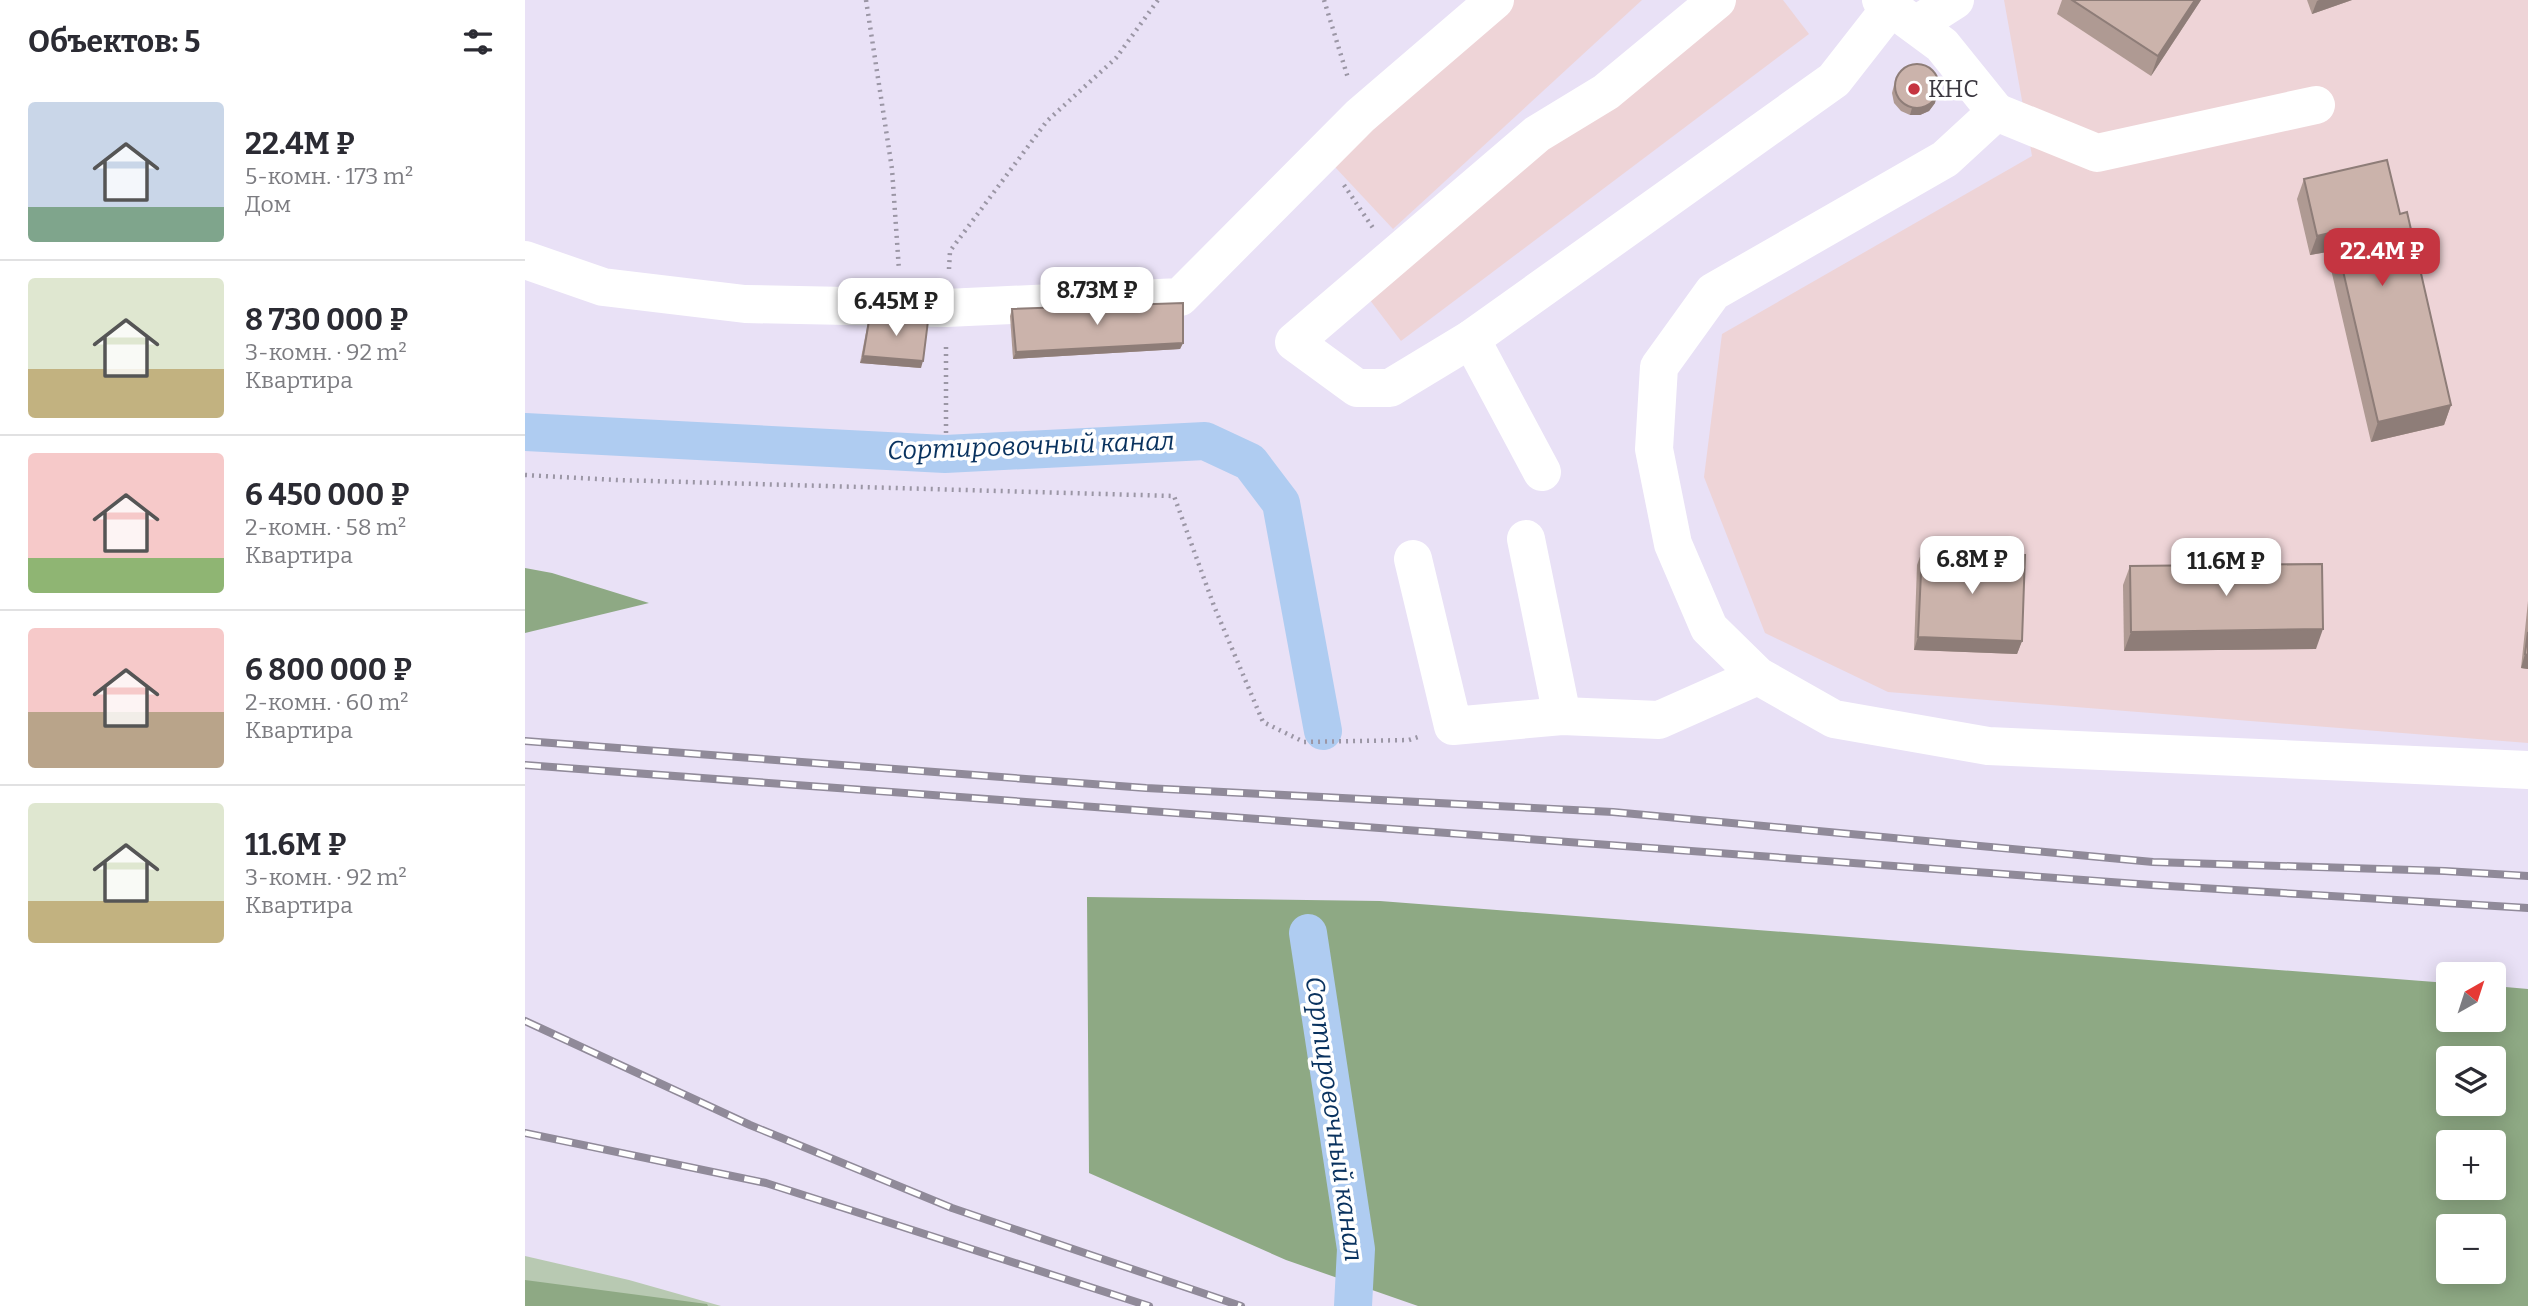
<!DOCTYPE html>
<html lang="ru">
<meta charset="utf-8">
<style>
:root{--surface:#fff;--page:#f2f2f3;--text:#2b2b33;--muted:#7c7c81;--line:#e1e1e2;--accent:#c53541}
body{margin:0;font-family:Bitter,serif;background:var(--page);color:var(--text);height:100vh;display:flex;flex-direction:column;font-size:26px;white-space:nowrap}
*{box-sizing:border-box;margin:0}
p{font-size:23px;color:var(--muted)}
.icon{flex:none;width:38px;height:38px;fill:none;stroke:currentColor;stroke-width:2;stroke-linecap:round;stroke-linejoin:round}
.map{position:relative;flex:1;overflow:hidden}
.details{display:flex;flex-direction:column;background:var(--surface);width:525px}
.details>*{flex:none}
.needle{width:46px;rotate:39deg}
.buttons{position:absolute;left:1911px;top:962px;display:grid;gap:14px}
.buttons a{display:grid;place-items:center;width:70px;height:70px;border-radius:7px;background:var(--surface);box-shadow:0 4px 18px #0003;font-size:35px}
.price{position:absolute;translate:-50% -60px;padding:0 16px;border-radius:14px;background:#fff;color:#222;font-size:23px;line-height:46px;filter:drop-shadow(0 2px 4px #0008)}
.price::after{content:'';position:absolute;left:50%;top:42px;width:21px;height:16px;margin-left:-10px;background:inherit;clip-path:polygon(0 0,100% 0,50% 100%)}
.price.active{background:var(--accent);color:#fff}
ul{padding:0;list-style:none}
li{display:flex;align-items:center;gap:21px;height:175px;padding:0 28px}
li+li{border-top:2px solid var(--line)}
li span{display:grid;place-items:center;flex:none;width:196px;height:140px;border-radius:7px;color:#555}
li>.icon{margin-inline-start:auto}
span .icon{width:84px;height:84px;fill:#fffc;stroke-width:1}
li b{font-size:30px}
h2{display:flex;justify-content:space-between;align-items:center;height:84px;padding:0 28px;font-size:30px}
main{display:flex;flex:1;min-height:0}
.map>svg:first-child{display:block}
.industrial{fill:#eed4d7}
.green{fill:#b8c9b2}
.forest{fill:#8ea984;fill-rule:evenodd}
.lines{fill:none;stroke-linecap:round;stroke-linejoin:round}
.canal{stroke:#afccf1;stroke-width:38}
.path{stroke:#9b96a5;stroke-width:4.5;stroke-dasharray:2 5;stroke-linecap:butt}
.minor{stroke:#fff;stroke-width:38}
.rail-casing{stroke:#908a99;stroke-width:8}
.rail{stroke:#fff;stroke-width:5;stroke-dasharray:16;stroke-linecap:butt}
.wall{fill:#af9a93}
.shaded-wall{fill:#8e7d78}
.building{fill:#cbb3ab;stroke:#8e7d78;stroke-width:2}
.poi-dot{fill:#c53541;stroke:#fff;stroke-width:2.5}
.labels{text-anchor:middle;dominant-baseline:central;stroke-width:7;stroke-linejoin:round;paint-order:stroke}
.poi-label{font-size:24px;fill:#3a373f;stroke:#fff;text-anchor:start}
.water-label{font-size:26px;font-style:italic;fill:#09325f;stroke:#fff}
</style>
<main>
<section class="details">
<h2>Объектов: 5<svg class="icon" aria-label="filters" viewBox="0 0 24 24"><path d="M4 7h16M4 17h16"/><circle cx="9" cy="7" r="2"/><circle cx="15" cy="17" r="2"/></svg></h2>
<ul>
<li><span style="background:linear-gradient(#c9d6e8 75%,#7fa58c 0)"><svg class="icon" aria-label="home" viewBox="0 0 24 24"><path d="M3 11l9-7 9 7M6 9v11h12V9"/></svg></span><div><b>22.4M ₽</b><p>5-комн. · 173 m²</p><p>Дом</p></div></li>
<li><span style="background:linear-gradient(#dfe7d0 65%,#c2b280 0)"><svg class="icon" aria-label="home" viewBox="0 0 24 24"><path d="M3 11l9-7 9 7M6 9v11h12V9"/></svg></span><div><b>8 730 000 ₽</b><p>3-комн. · 92 m²</p><p>Квартира</p></div></li>
<li><span style="background:linear-gradient(#f6c9c9 75%,#8fb573 0)"><svg class="icon" aria-label="home" viewBox="0 0 24 24"><path d="M3 11l9-7 9 7M6 9v11h12V9"/></svg></span><div><b>6 450 000 ₽</b><p>2-комн. · 58 m²</p><p>Квартира</p></div></li>
<li><span style="background:linear-gradient(#f6c9c9 60%,#b9a48a 0)"><svg class="icon" aria-label="home" viewBox="0 0 24 24"><path d="M3 11l9-7 9 7M6 9v11h12V9"/></svg></span><div><b>6 800 000 ₽</b><p>2-комн. · 60 m²</p><p>Квартира</p></div></li>
<li><span style="background:linear-gradient(#dfe7d0 70%,#c2b280 0)"><svg class="icon" aria-label="home" viewBox="0 0 24 24"><path d="M3 11l9-7 9 7M6 9v11h12V9"/></svg></span><div><b>11.6M ₽</b><p>3-комн. · 92 m²</p><p>Квартира</p></div></li>
</ul>
</section>
<div class="map">
<svg width="2003" height="1306" viewBox="0 0 2003 1306">
<rect width="100%" height="100%" fill="#e9e1f6"/>
<g class="industrial">
<polygon points="959,0 1117,0 868,229 795,151"/>
<polygon points="1200,0 1258,0 1284,34 876,341 829,279"/>
<polygon points="1479,0 2003,0 2003,743 1363,692 1240,633 1179,477 1197,334 1507,156"/>
</g>
<polygon class="green" points="0,1256 104,1280 196,1306 89,1306 0,1290"/>
<g class="forest">
<polygon points="0,568 27,573 124,603 0,633"/>
<path d="M562,897L855,901L1923,983V1020H1969V986L2003,989V1306H893L761,1260L564,1173ZM1923,1059H1969V1104H1923ZM1923,1143H1969V1188H1923ZM1923,1227H1969V1272H1923Z"/>
<polygon points="0,1280 182,1304 183,1306 0,1306"/>
</g>
<g class="lines">
<g class="canal">
<polyline points="0,432 420,454 680,441 725,462 756,503 798,731"/>
<polyline points="783,933 831,1249 828,1306"/>
</g>
<g class="path">
<polyline points="341,0 367,169 374,270"/>
<polyline points="799,0 823,78"/>
<polyline points="819,185 848,228"/>
<polyline points="424,269 425,251 522,121 591,58 633,0"/>
<polyline points="421,433 421,345"/>
<polyline points="0,475 91,480 649,496 689,606 738,722 779,742 884,740 893,737"/>
</g>
<g class="minor">
<polyline points="1192,0 1081,92 1012,134 769,342 832,388 865,388 946,339 1309,80 1366,7"/>
<polyline points="1356,0 1417,45 1471,112 1420,159 1188,292 1134,367 1129,449 1148,544 1184,628 1233,676 1309,719 1463,746 2003,770"/>
<polyline points="1391,25 1430,0"/>
<polyline points="1471,112 1572,153 1791,105"/>
<polyline points="0,260 78,287 220,304 421,308 655,297 835,116 970,0"/>
<polyline points="946,339 1017,472"/>
<polyline points="1001,539 1037,716"/>
<polyline points="888,559 928,726 1037,716 1134,720 1233,676"/>
</g>
<defs>
<g id="rail">
<polyline points="0,741 621,788 1088,812 1628,862 1920,871 2003,876"/>
<polyline points="0,765 1627,885 2003,908"/>
<polyline points="0,1021 225,1125 427,1208 716,1306"/>
<polyline points="0,1133 241,1183 624,1306"/>
</g>
</defs>
<use href="#rail" class="rail-casing"/>
<use href="#rail" class="rail"/>
</g>
<g class="wall">
<polygon points="1537,0 1676,0 1626,76 1532,14"/>
<polygon points="1782,0 1827,0 1787,14"/>
<polygon points="1371,77 1410,103 1404,111 1395,115 1385,115 1376,111 1369,103 1367,93"/>
<polygon points="1779,179 1875,214 1926,405 1919,425 1846,442 1802,252 1785,255 1772,199"/>
<polygon points="487,309 658,343 655,349 488,359 485,316"/>
<polygon points="345,315 396,368 335,363 343,322"/>
<polygon points="1397,551 1497,641 1492,654 1389,650 1392,565"/>
<polygon points="1605,566 1791,649 1599,651 1598,585"/>
<polygon points="2003,601 2003,669 1996,668"/>
</g>
<g class="shaded-wall">
<polygon points="1670,0 1676,0 1626,76 1633,56"/>
<polygon points="1794,0 1827,0 1787,14 1792,1"/>
<polygon points="1412,96 1410,103 1404,111 1395,115 1385,115 1387,108"/>
<polygon points="1809,232 1802,252 1785,255 1792,236"/>
<polygon points="658,343 655,349 488,359 491,352"/>
<polygon points="338,356 398,361 396,368 335,363"/>
<polygon points="1926,405 1919,425 1846,442 1853,422"/>
<polygon points="1798,629 1791,649 1599,651 1606,632"/>
<polygon points="1393,637 1497,641 1492,654 1389,650"/>
<polygon points="2000,654 2003,655 2003,669 1996,668"/>
</g>
<g class="building">
<polygon points="1547,0 1670,0 1633,56"/>
<circle cx="1392" cy="86" r="22"/>
<polygon points="1862,160 1875,214 1882,212 1926,405 1853,422 1809,232 1792,236 1779,179"/>
<polygon points="658,303 658,343 491,352 487,309"/>
<polygon points="345,315 403,321 398,361 338,356"/>
<polygon points="1397,551 1500,555 1497,641 1393,637"/>
<polygon points="1797,564 1798,629 1606,632 1605,566"/>
<polygon points="2003,632 2003,655 2000,654"/>
</g>
<circle class="poi-dot" cx="1389" cy="89" r="7"/>
<g class="labels">
<g class="poi-label">
<text x="1403" y="89">КНС</text>
</g>
<g class="water-label">
<text transform="translate(506 446) rotate(-2)">Сортировочный канал</text>
<text transform="translate(809 1119) rotate(82)">Сортировочный канал</text>
</g>
</g>
</svg>
<div class="buttons">
<a><svg class="needle" viewBox="-14 -14 28 28"><path d="M0-13l5 13h-10z" fill="#e53935"/><path d="M0 13l5-13h-10z" fill="#7c7c81"/></svg></a>
<a><svg class="icon" aria-label="layers" viewBox="0 0 24 24"><path d="M12 4l9 5-9 5-9-5zM3 14l9 5 9-5"/></svg></a>
<a>+</a>
<a>−</a>
</div>
<b class="price active" style="left:1857px;top:288px">22.4M ₽</b>
<b class="price" style="left:572px;top:327px">8.73M ₽</b>
<b class="price" style="left:371px;top:338px">6.45M ₽</b>
<b class="price" style="left:1447px;top:596px">6.8M ₽</b>
<b class="price" style="left:1701px;top:598px">11.6M ₽</b>
</div>
</main>
